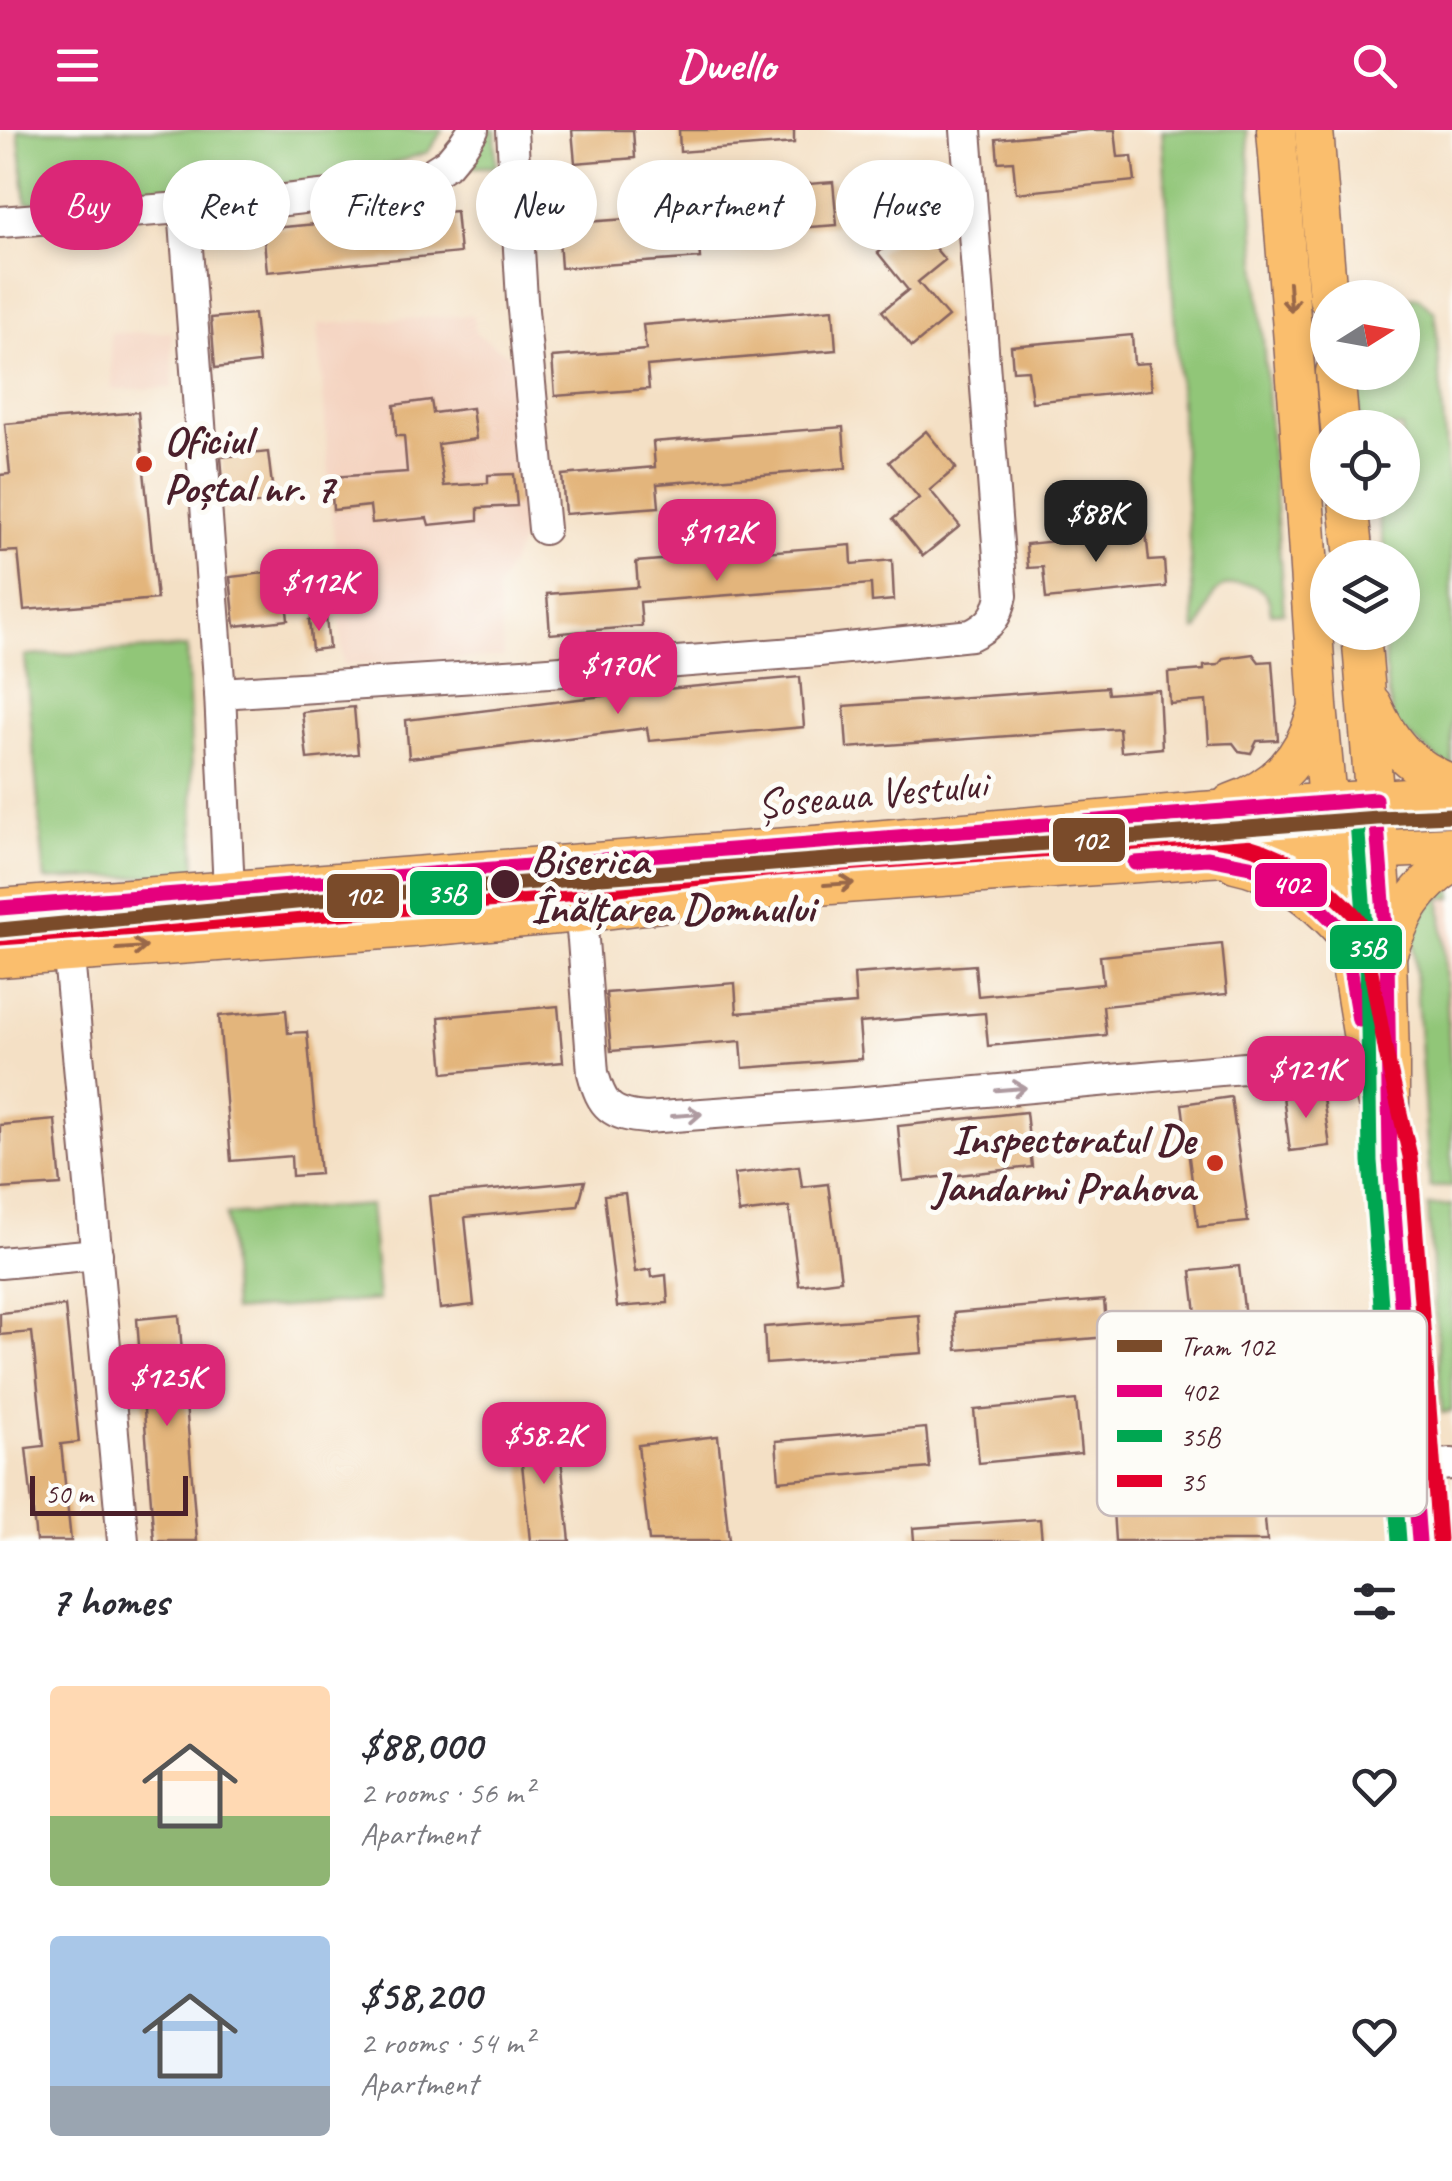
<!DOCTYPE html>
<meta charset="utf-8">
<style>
:root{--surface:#fff;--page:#f2f2f3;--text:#2b2b33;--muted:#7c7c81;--accent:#db2777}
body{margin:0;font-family:Caveat,sans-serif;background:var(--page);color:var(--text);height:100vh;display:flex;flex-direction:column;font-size:38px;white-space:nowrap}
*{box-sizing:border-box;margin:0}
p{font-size:32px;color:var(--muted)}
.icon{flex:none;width:55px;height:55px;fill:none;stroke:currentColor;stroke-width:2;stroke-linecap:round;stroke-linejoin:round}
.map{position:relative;height:1411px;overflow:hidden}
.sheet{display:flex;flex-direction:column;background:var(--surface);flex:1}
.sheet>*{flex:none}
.banner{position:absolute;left:30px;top:30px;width:1392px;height:90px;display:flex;gap:20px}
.needle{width:65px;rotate:79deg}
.controls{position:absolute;left:1310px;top:150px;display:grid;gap:20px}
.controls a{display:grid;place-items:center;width:110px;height:110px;border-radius:50%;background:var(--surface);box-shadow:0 5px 15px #0003;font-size:50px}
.scale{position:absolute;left:30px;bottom:25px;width:158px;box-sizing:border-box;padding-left:10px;border:5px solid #4a1f2b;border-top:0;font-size:28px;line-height:35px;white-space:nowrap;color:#4a1f2b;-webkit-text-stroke:8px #fdfcf7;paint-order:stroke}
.price{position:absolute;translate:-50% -85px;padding:0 22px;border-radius:20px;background:var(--accent);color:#fff;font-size:32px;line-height:65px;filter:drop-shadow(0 2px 5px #0008)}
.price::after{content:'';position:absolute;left:50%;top:60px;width:30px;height:22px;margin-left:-15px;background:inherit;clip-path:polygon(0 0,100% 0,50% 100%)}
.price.on{background:#222;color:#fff}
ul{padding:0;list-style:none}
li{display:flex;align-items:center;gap:30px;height:250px;padding:0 50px}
li span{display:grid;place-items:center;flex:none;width:280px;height:200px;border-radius:10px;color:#555}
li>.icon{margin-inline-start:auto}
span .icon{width:120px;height:120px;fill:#fffc;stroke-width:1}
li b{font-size:42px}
h2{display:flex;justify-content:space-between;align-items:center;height:120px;padding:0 50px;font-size:42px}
.chip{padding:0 35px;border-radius:45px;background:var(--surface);box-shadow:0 5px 15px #0003;font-size:35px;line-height:90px}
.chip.on{background:var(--accent);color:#fff}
header{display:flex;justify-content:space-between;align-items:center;height:130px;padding:0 50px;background:var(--accent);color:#fff;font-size:45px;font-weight:700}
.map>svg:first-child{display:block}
.built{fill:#f4d3c0}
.green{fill:#91c678;stroke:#6e7252;stroke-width:2.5}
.building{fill:#e3b57b}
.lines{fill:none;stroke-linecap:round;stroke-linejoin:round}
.minor-casing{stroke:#866361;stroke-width:34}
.major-casing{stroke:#866361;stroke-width:41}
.minor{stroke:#fff;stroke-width:30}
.major{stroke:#fabe6d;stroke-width:38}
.bus-1-casing{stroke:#fdfcf7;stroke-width:22}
.bus-2-casing{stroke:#fdfcf7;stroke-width:22}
.bus-3-casing{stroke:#fdfcf7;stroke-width:22}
.bus-1{stroke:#e5007d;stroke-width:15}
.bus-2{stroke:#00a651;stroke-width:15}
.bus-3{stroke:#e4002b;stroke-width:15}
.tram-1-casing{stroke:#fdfcf7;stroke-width:22}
.tram-1{stroke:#7a4b2a;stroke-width:15}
.oneway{stroke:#996749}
.oneway2{stroke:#ae9aa0}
.poi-dot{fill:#c8321e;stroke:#fdfcf7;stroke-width:4}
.stop-dot{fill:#4a1f2b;stroke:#fdfcf7;stroke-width:4}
.labels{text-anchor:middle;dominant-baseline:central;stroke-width:10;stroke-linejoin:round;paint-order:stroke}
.poi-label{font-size:42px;font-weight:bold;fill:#4a1f2b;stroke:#fdfcf7;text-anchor:start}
.street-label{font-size:42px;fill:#4a1f2b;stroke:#fdfcf7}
.stop-label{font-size:42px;font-weight:bold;fill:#4a1f2b;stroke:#fdfcf7;text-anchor:start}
.key{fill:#fdfcf7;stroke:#c7baba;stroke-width:2.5}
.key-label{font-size:28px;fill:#4a1f2b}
.line-badge{stroke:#fdfcf7;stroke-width:4}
.badge-label{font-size:28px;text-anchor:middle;font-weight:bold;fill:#fff}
</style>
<header><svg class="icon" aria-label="menu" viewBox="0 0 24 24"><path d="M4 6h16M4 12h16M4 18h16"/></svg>Dwello<svg class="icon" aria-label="search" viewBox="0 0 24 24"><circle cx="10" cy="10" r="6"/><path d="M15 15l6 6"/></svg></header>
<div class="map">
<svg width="1452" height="1411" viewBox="0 0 1452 1411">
<rect width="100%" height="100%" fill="#fdfcf7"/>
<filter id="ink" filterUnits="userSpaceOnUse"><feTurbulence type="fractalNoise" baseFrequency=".01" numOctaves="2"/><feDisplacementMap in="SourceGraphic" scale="20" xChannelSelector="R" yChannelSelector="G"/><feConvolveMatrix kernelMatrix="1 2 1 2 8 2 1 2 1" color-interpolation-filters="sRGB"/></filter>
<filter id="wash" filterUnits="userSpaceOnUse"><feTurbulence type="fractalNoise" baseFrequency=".0048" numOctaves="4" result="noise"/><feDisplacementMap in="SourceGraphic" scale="40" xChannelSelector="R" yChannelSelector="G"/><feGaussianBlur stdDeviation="2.25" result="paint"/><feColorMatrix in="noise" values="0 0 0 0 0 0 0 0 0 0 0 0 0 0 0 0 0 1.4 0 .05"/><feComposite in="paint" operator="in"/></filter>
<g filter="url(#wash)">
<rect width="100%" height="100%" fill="#f4e0c5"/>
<g class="built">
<polygon points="473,185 475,202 511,227 531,393 497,460 504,527 343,535 318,194"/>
<polygon points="172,202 173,258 112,260 110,203"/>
<polygon points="1441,768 1452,768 1452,962"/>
</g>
<g class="green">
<polygon points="18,0 443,0 428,22 346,49 26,73"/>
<polygon points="489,0 495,0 496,37 450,37 475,19"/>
<path d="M1162,0H1247L1284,482L1271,483C1270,474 1269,466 1262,461C1250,451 1226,451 1216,462C1206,472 1207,488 1199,499L1195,500Z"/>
<polygon points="1418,167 1435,182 1452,398 1452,641 1394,593 1386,549 1384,503 1402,502 1402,428 1386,427 1377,379 1372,373 1402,372 1402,298 1361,297 1354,243 1402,242 1403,168"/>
<polygon points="187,517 196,744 45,750 25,526"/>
<polygon points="1452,752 1452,768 1441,768 1452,962 1452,1057 1430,1057 1413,809 1424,782"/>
<polygon points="370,1075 378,1170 233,1181 226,1085"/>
<polygon points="1452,1075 1452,1281 1442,1283 1428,1076"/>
</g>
<g id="blocks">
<g class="building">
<polygon points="572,0 633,0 635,28 575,33"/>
<polygon points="679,0 794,0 794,13 680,22"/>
<polygon points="1089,0 1115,0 1118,27 1132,26 1135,51 1016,63 1013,31 998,32 996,9"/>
<polygon points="833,52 837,95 698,105 700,128 561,138 558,94 697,84 695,63"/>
<polygon points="456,81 460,123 267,142 263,99"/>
<polygon points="914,93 945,130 918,152 948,187 912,217 882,181 908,160 878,123"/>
<polygon points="833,179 836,220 647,236 649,259 555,266 552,227 646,220 643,195"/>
<polygon points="254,184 259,233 215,238 211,188"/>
<polygon points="1132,205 1134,234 1149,233 1152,260 1032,272 1028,240 1013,241 1011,216"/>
<polygon points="431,270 433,283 472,278 476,309 438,314 444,356 488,353 488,345 514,344 517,376 478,378 478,390 429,395 427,388 372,393 370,376 333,380 331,347 407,342 404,306 396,306 394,275"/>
<polygon points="138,282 157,469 24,480 18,421 0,422 0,345 10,344 5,294"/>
<polygon points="843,297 846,338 657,354 659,377 565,384 562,345 655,337 653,312"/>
<polygon points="926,301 956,338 930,360 960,396 923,426 893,389 919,368 889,332"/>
<polygon points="268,322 274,372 225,377 221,327"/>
<polygon points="1146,402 1149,431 1164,430 1166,457 1046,469 1043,437 1028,438 1026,414"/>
<polygon points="851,415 852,434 892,430 894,470 872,472 871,454 640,472 642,496 550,504 547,464 638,457 636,432"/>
<polygon points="283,441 288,490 235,496 230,447"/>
<polygon points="326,487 329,518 312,520 309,490"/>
<polygon points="1253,524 1259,532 1272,531 1278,610 1257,611 1251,623 1239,621 1233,613 1209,614 1206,571 1170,574 1168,543 1204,540 1204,536 1218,535 1224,528"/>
<polygon points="800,547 804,597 649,611 647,598 409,628 406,590 644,561"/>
<polygon points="1107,557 1108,564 1159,560 1162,618 1121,622 1119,598 847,618 844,576"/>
<polygon points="354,577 358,624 307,629 302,582"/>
<polygon points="1222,814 1227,864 1103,876 1106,905 988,916 985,883 859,893 862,929 743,938 741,911 611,921 606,863 735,853 737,883 856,874 854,844 975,835 978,866 1103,854 1100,826"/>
<polygon points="558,876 563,932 444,943 439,887"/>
<polygon points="286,880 288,903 307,902 320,1044 292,1046 291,1026 231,1031 219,886"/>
<polygon points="1322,961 1330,1016 1290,1021 1283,966"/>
<polygon points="1231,967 1248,1092 1198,1097 1182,974"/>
<polygon points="1026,982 1032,1037 903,1051 898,996"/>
<polygon points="55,990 61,1055 0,1059 0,995"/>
<polygon points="799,1036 802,1057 828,1054 841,1150 799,1155 789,1077 739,1083 734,1044"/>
<polygon points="585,1051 578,1076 465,1087 474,1175 440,1179 429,1066"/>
<polygon points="625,1063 635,1142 651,1139 652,1147 666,1145 668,1173 617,1177 604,1065"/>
<polygon points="1239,1136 1259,1306 1211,1311 1191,1141"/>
<polygon points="1104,1170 1107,1207 957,1220 954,1183"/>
<polygon points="65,1176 79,1312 61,1314 71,1411 36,1411 26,1318 44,1316 32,1202 0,1205 0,1183"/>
<polygon points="179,1185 197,1411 154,1411 137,1189"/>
<polygon points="919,1185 922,1223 766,1234 764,1197"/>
<polygon points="1076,1270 1081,1323 979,1333 974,1280"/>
<polygon points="926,1298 930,1338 779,1351 776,1311"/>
<polygon points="558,1301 570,1411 530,1411 519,1305"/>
<polygon points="718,1306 729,1411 649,1411 638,1315"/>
<polygon points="1263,1367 1267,1411 1115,1411 1113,1380"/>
<polygon points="1040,1389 1042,1411 914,1411 913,1398"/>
</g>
</g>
</g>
<g filter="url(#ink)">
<use href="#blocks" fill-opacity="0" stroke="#866361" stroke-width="2.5"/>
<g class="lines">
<defs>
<g id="minor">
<polyline points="512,0 522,170 544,399"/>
<polyline points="184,78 220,563 229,761"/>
<polyline points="0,92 285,70 401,57 429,45 448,33 463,15 473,0"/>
<path d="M220,563L523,544L819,521L971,505C990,496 998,486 1002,465L966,0"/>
<path d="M574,733L583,810L593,943C602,977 611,985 646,988L854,973L1366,927"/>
<polyline points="64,773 123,1411"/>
<polyline points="0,1133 97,1124"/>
<polyline points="1413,1337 1452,1334"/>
</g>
<g id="major">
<polyline points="1276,0 1299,287 1318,576 1332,722 1366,927 1390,1029"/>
<polyline points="1314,0 1328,168"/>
<polyline points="1335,242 1340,298"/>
<polyline points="1348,372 1354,428"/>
<polyline points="1361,502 1387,824 1390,928 1390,1029 1419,1411"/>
<path d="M1372,574C1390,615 1410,637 1452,654"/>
<path d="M1231,673C1276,658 1303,628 1316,583"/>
<path d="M1235,733C1280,742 1315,769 1344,802"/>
<polyline points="0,778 827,714 1202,681 1452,664"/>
<path d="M1388,822C1403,782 1415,757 1452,734"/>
<polyline points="0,828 412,798 580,783 775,759 1208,728 1452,716"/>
</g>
</defs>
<use href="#minor" class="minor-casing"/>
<use href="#major" class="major-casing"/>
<use href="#minor" class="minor"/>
<use href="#major" class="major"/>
<defs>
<g id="bus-1">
<polyline points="1135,733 1208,728 1250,736 1288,753 1309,767 1344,802 1359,890"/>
<polyline points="0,778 1375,669 1387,824 1390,1029 1419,1411"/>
</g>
<polyline id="bus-2" points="2,798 1357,691 1367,825 1370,1031 1399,1411"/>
<path id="bus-3" d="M0,808L410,778L578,763L774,739L1207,708C1260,714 1305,734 1342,772C1350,780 1358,787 1363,797L1386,923L1410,1026L1439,1409"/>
</defs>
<use href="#bus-1" class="bus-1-casing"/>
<use href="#bus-2" class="bus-2-casing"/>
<use href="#bus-3" class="bus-3-casing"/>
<use href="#bus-1" class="bus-1"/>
<use href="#bus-2" class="bus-2"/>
<use href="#bus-3" class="bus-3"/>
<defs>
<polyline id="tram-1" points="0,800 392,763 1377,688 1452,685"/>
</defs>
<use href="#tram-1" class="tram-1-casing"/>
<use href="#tram-1" class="tram-1"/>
</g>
<defs><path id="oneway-shaft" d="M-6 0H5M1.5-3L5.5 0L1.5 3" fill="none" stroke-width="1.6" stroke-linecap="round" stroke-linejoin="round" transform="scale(2.5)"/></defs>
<g class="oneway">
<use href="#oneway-shaft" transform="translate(1290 167) rotate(86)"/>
<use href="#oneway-shaft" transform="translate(839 754) rotate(-4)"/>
<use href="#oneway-shaft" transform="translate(132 818) rotate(-4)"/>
</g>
<g class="oneway2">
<use href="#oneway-shaft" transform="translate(1011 959) rotate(-5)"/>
<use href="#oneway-shaft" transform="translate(687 985) rotate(-4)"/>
</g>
</g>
<g class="poi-dot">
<circle cx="144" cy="334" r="10"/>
<circle cx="1215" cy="1033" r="10"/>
</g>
<circle class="stop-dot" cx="505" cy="754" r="16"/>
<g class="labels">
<g class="poi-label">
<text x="164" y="310">Oficiul<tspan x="164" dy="48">Poștal nr. 7</tspan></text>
<text x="1195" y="1009" text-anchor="end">Inspectoratul De<tspan x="1195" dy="48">Jandarmi Prahova</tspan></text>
</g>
<g class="street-label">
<text transform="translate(872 664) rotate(-5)">Șoseaua Vestului</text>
</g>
<g class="stop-label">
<text x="531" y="730">Biserica<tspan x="531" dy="48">Înălțarea Domnului</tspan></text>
</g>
</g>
<rect x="1097" y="1181" width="330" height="205" rx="15" class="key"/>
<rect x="1117" y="1210" width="45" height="12" fill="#7a4b2a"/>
<rect x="1117" y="1255" width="45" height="12" fill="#e5007d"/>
<rect x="1117" y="1300" width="45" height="12" fill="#00a651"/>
<rect x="1117" y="1345" width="45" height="12" fill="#e4002b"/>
<g class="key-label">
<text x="1180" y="1226">Tram 102</text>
<text x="1180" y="1271">402</text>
<text x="1180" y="1316">35B</text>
<text x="1180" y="1361">35</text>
</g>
<g class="line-badge">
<rect x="1051" y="686" width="76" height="48" rx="10" fill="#7a4b2a"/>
<rect x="1253" y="731" width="76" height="48" rx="10" fill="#e5007d"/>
<rect x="408" y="739" width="76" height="48" rx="10" fill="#00a651"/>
<rect x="325" y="742" width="76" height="48" rx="10" fill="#7a4b2a"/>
<rect x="1328" y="793" width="76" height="48" rx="10" fill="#00a651"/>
</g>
<g class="badge-label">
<text x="1089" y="720">102</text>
<text x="1291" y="764">402</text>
<text x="446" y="773">35B</text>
<text x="363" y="775">102</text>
<text x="1366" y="827">35B</text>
</g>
</svg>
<div class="controls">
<a><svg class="needle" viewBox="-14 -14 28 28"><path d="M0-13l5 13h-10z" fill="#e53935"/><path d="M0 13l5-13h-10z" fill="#7c7c81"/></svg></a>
<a><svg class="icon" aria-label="locate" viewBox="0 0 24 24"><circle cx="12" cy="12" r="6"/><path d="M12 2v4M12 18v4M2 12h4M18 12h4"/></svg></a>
<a><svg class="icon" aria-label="layers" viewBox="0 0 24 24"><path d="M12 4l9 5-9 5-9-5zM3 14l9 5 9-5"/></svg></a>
</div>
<div class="scale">50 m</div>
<b class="price on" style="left:1096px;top:435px">$88K</b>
<b class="price" style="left:717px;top:454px">$112K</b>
<b class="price" style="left:319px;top:504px">$112K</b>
<b class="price" style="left:618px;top:587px">$170K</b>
<b class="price" style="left:1306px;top:991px">$121K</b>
<b class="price" style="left:167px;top:1299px">$125K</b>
<b class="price" style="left:544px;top:1357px">$58.2K</b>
<div class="banner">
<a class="chip on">Buy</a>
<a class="chip">Rent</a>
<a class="chip">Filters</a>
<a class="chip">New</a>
<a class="chip">Apartment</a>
<a class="chip">House</a>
</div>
</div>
<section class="sheet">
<h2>7 homes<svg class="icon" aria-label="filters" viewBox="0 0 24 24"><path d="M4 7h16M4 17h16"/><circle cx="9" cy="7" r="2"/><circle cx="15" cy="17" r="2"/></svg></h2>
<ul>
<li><span style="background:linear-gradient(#ffd9b3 65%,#8fb573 0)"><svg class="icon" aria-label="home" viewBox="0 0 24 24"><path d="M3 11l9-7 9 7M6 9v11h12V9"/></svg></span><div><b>$88,000</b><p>2 rooms · 56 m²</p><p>Apartment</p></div><svg class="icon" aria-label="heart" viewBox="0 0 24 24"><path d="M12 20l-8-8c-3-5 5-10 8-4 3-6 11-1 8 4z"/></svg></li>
<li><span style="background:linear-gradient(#a9c7e8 75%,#9aa5b1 0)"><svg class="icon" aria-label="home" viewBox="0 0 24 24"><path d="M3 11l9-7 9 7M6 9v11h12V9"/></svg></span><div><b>$58,200</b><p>2 rooms · 54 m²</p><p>Apartment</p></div><svg class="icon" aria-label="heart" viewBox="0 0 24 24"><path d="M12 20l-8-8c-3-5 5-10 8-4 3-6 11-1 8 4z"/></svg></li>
</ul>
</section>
